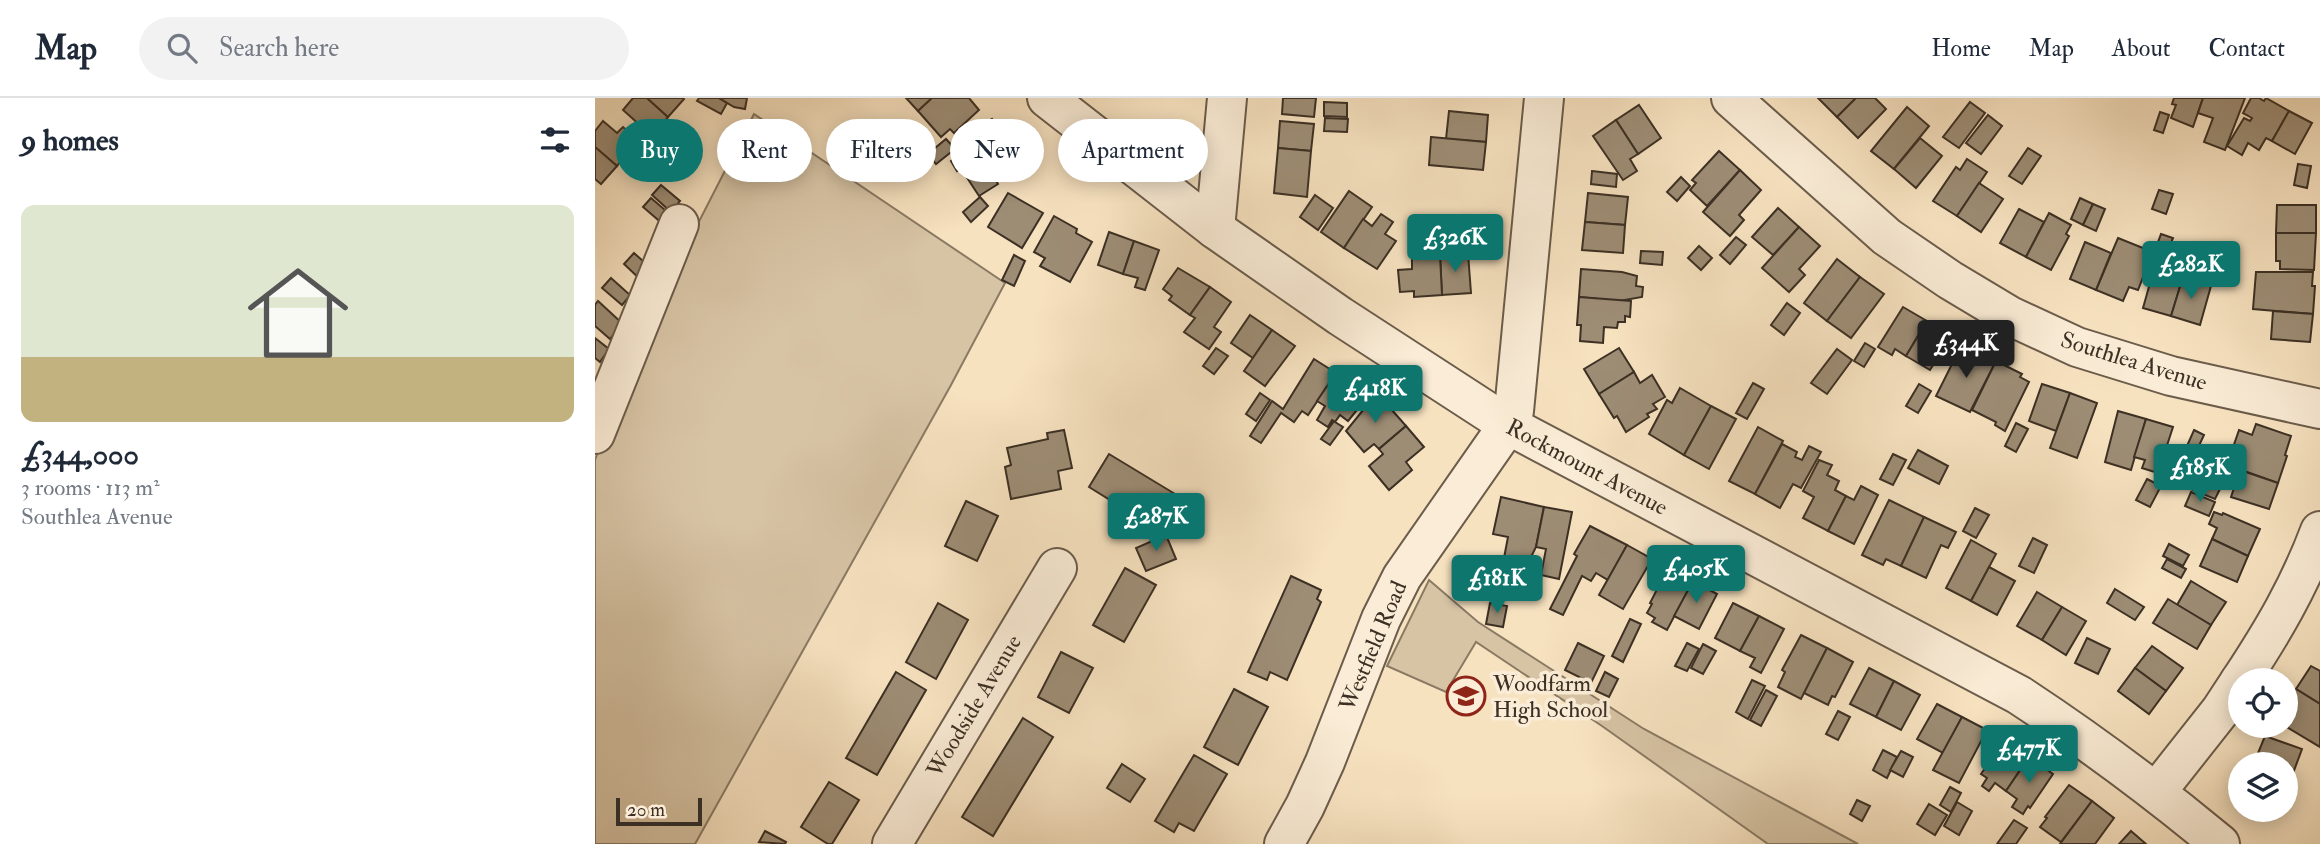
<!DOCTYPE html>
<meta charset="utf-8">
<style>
:root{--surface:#fff;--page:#f2f2f3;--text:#1f2937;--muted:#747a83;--line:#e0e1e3;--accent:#0f766e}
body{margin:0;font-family:"IM FELL Double Pica",serif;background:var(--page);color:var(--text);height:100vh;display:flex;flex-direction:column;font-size:26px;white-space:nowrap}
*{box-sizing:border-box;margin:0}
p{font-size:23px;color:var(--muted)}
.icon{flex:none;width:38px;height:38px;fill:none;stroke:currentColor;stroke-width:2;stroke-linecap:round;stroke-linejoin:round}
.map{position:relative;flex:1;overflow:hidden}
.panel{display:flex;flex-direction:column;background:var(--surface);width:595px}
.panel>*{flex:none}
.top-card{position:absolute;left:21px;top:21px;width:665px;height:63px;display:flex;gap:14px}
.buttons{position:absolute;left:1633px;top:570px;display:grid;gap:14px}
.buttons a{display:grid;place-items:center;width:70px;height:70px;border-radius:50%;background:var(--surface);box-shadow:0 4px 18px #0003;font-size:35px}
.scale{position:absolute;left:21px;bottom:18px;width:86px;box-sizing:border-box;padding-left:7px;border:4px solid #3c3024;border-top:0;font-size:19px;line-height:24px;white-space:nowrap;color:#3c3024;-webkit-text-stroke:5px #faecd6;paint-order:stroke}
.price{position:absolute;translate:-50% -60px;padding:0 16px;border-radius:7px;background:var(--accent);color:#fff;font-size:23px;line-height:46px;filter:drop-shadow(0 2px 4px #0008)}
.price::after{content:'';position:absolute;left:50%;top:42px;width:21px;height:16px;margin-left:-10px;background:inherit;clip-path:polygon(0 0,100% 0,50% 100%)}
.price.active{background:#222;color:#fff}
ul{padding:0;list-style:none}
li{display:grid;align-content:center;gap:14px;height:371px;padding:0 21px}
li span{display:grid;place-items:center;height:217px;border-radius:14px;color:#555}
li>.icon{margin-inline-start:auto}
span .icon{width:126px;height:126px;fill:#fffc;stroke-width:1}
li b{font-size:30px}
h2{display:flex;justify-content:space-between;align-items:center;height:84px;padding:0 21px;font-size:30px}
.tag{padding:0 24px;border-radius:32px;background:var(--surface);box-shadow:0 4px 18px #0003;font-size:24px;line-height:63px}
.tag.active{background:var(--accent);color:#fff}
header{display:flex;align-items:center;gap:42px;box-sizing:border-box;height:98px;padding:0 35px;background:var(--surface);border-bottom:2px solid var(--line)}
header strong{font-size:33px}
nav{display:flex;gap:38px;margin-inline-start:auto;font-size:24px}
.search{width:490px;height:63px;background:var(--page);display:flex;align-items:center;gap:18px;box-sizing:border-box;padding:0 24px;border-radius:38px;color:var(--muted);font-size:26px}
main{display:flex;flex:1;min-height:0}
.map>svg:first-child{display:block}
.green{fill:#d7c4a5;stroke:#8a7a64;stroke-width:2}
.building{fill:#9d8d75;stroke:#3c3024;stroke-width:2}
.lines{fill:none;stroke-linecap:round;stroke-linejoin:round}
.minor-casing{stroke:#6b5c4b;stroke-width:42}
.minor{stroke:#faecd6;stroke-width:38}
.labels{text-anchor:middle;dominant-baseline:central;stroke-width:7;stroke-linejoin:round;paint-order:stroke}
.street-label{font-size:23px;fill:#3c3024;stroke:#faecd6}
.poi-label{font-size:23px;fill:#3c3024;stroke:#faecd6;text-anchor:start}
</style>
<header>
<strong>Map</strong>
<div class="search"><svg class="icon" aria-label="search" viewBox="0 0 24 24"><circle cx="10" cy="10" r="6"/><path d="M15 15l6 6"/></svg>Search here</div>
<nav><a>Home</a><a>Map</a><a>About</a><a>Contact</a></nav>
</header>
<main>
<section class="panel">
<h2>9 homes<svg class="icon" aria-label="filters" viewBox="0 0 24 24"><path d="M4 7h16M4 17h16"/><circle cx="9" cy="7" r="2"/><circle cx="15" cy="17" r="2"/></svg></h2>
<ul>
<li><span style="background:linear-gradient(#dfe7d0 70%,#c2b280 0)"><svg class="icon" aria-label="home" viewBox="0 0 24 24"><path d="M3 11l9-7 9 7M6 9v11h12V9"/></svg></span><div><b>£344,000</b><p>3 rooms · 113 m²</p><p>Southlea Avenue</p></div></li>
</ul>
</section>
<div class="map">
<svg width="1725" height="746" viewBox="0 0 1725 746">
<rect width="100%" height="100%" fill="#f7e2c0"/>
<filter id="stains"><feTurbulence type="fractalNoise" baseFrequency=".00286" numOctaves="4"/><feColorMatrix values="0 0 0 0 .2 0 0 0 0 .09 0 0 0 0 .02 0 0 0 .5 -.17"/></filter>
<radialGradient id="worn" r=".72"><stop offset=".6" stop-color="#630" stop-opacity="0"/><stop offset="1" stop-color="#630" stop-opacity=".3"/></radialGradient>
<g class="green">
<polygon points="159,16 410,185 356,287 100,746 0,746 0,362 47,235"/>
<polygon points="834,482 883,524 1049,631 1263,746 1173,746 1007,628 881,544 851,594 792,568"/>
</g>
<g class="building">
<polygon points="38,0 52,0 73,19 57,38 28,12"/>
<polygon points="52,0 88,0 89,1 73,19"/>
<polygon points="104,0 124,0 132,5 126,16 102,3"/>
<polygon points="124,0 152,0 150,11 139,9"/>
<polygon points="311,0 337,0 323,13"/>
<polygon points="337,0 374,0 384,12 359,35 355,31 346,39 323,13"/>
<polygon points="688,0 721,0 719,19 687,16"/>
<polygon points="1223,0 1261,0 1242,19"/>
<polygon points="1261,0 1280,0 1291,11 1263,40 1242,19"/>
<polygon points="1579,0 1608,0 1598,29 1576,20 1581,7 1577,6"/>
<polygon points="1608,0 1650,0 1630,52 1609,44 1618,20 1603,15"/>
<polygon points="1656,0 1664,0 1669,3 1671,0 1694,13 1677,43 1671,40 1664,52 1653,45 1647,57 1632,48 1649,20 1655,23 1657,20 1648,15"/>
<polygon points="729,4 752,5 752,19 729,18"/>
<polygon points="1375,4 1390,15 1364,50 1348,39"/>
<polygon points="1044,7 1066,40 1043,56 1021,22"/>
<polygon points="1312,9 1334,28 1299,71 1276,53"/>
<polygon points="854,13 893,17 891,44 851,41"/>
<polygon points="1694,13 1717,25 1700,56 1677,43"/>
<polygon points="1565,14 1574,17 1568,35 1559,32"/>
<polygon points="1393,17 1407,28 1386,56 1371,45"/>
<polygon points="730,20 753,21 752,34 729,33"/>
<polygon points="397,21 411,43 383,61 380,57 372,61 375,65 362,73 356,63 365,57 360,48 370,42 369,40"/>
<polygon points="1021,22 1043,56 1035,61 1042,73 1028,82 998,38"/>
<polygon points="8,23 22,35 28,29 56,53 42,69 29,59 22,68 0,49 0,33"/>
<polygon points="685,23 719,26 716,53 683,50"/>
<polygon points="836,39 891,44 888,72 834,67"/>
<polygon points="1325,40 1347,58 1321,90 1299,71"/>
<polygon points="351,41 360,51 341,66 333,56"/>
<polygon points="411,43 425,65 400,81 403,86 384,98 369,75 385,65 383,61"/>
<polygon points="0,49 22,68 6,86 0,81"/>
<polygon points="683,50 716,53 712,99 679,95"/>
<polygon points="1433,50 1446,58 1427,86 1414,78"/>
<polygon points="1124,53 1145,72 1112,108 1095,92 1101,85 1097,82"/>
<polygon points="1372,61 1392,74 1362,118 1338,103 1361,69 1365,72"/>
<polygon points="1703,66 1716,68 1712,90 1699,87"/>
<polygon points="1145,72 1166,92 1144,117 1149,122 1135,138 1108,114"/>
<polygon points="997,73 1022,76 1021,89 996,86"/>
<polygon points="1086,79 1095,88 1082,103 1072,94"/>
<polygon points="1384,85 1408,101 1386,134 1362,118"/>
<polygon points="66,87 85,103 76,114 57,97"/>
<polygon points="1564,92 1578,96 1571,116 1557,111"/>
<polygon points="754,93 777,109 749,150 726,134"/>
<polygon points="413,95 448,115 427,150 393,129"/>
<polygon points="993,95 1033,99 1030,127 990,124"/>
<polygon points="720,97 738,110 723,132 705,119"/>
<polygon points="385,99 393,108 376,124 368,114"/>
<polygon points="56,100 77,118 69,127 48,109"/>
<polygon points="1485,100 1498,106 1488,127 1476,121"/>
<polygon points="1498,106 1510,111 1501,133 1488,127"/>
<polygon points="1682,107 1721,107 1721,135 1681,135"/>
<polygon points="1183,110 1204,129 1178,157 1157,139"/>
<polygon points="1424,111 1449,124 1431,159 1405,145"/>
<polygon points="1454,115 1476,127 1471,136 1474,138 1456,172 1431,159"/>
<polygon points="786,116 798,124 790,136 801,143 782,171 749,150 768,121 777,128"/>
<polygon points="459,118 482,131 481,135 497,144 475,184 445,168 450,160 439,154"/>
<polygon points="990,124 1030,127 1028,155 987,152"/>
<polygon points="1204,129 1225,148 1204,171 1210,177 1194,194 1167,170"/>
<polygon points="514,134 539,143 528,176 503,167"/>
<polygon points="1681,135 1721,135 1719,172 1685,171 1685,163 1681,163"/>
<polygon points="1566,136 1578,140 1569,162 1558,158"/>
<polygon points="1141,139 1151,147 1135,166 1125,157"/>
<polygon points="1523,140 1558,154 1543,192 1534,189 1528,203 1501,192"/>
<polygon points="539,143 564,152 550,192 540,189 543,180 528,176"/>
<polygon points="1490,144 1516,155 1501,192 1475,181"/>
<polygon points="1104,148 1117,160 1106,172 1093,160"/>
<polygon points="1046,153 1068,154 1067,167 1045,165"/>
<polygon points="39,155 58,172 48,184 29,166"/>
<polygon points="873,155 876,195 847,197 845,157"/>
<polygon points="419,157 430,163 419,188 407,182"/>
<polygon points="845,157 847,197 819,199 819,193 805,194 803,172 817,171 817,159"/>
<polygon points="1242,161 1265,179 1232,223 1209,205"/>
<polygon points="583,170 615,189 595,217 574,202 577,198 568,191"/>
<polygon points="986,171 1027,174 1042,178 1041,188 1048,189 1047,199 1024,203 984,199"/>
<polygon points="1559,171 1588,179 1576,218 1548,210"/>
<polygon points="1661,174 1718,174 1717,188 1720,188 1718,216 1658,211"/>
<polygon points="1265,179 1289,196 1256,240 1232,223"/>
<polygon points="1588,179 1616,188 1605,227 1576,218"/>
<polygon points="16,180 35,197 27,207 7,190"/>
<polygon points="615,189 636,204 619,229 626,234 614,251 589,234 600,220 595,217"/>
<polygon points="984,199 1036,203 1035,219 1030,218 1030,224 1023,224 1022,230 1009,229 1008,245 985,243 986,227 982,227"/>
<polygon points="3,203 28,226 15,241 0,228 0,207"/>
<polygon points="1192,205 1205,215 1189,237 1176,227"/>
<polygon points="1308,209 1332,223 1311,258 1300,251 1297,257 1283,249"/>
<polygon points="1678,213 1718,216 1715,244 1676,241"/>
<polygon points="655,217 677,232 658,260 636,245"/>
<polygon points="1332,223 1356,238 1335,272 1311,258"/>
<polygon points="677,232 700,248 670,288 649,273"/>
<polygon points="0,240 14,251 5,264 0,260"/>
<polygon points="1270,245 1280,251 1269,269 1259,263"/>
<polygon points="621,250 633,258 619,276 608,268"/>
<polygon points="1024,250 1039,274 1004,296 989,271"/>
<polygon points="1375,250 1401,263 1375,314 1341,298 1358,264 1366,268"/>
<polygon points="1242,251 1257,262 1232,296 1216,285"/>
<polygon points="719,261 741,275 713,317 707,313 699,324 686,315 666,345 655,338 677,303 688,311"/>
<polygon points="1401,263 1427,276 1425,279 1434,284 1410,333 1400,327 1401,324 1377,312"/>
<polygon points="1039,274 1045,285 1057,277 1070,299 1058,306 1062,311 1052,316 1054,319 1031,334 1022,318 1019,320 1004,296"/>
<polygon points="741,275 774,297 753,323 745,317 740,324 748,329 735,347 726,341 739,323 737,322 733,329 722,322 730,308 722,303"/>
<polygon points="1158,285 1169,291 1152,321 1141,315"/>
<polygon points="1324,286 1336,293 1323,315 1311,308"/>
<polygon points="1447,286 1475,295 1461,333 1434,323"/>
<polygon points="1085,290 1116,308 1089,357 1054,336 1072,302 1077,305"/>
<polygon points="665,295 675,302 661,323 651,316"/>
<polygon points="782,295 811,328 784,351 779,346 769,354 751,333"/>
<polygon points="1475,295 1502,305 1482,360 1455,350"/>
<polygon points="1116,308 1141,321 1114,371 1089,357"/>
<polygon points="1523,313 1551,321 1536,372 1510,364"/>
<polygon points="1551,321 1578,329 1563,375 1547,370 1550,362 1539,359"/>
<polygon points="1421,325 1433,331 1421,354 1410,348"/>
<polygon points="1661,326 1696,338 1690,357 1692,358 1683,385 1632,367 1644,332 1657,337"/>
<polygon points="811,328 829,349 811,364 817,372 794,392 774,368 788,356 784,351"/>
<polygon points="1163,329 1188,343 1160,396 1134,383"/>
<polygon points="469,332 477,370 463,373 466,391 416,401 410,369 416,367 412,350 453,341 452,335"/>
<polygon points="1599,332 1609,337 1602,352 1592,348"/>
<polygon points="1187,346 1202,354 1200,359 1207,362 1214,348 1226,354 1206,390 1198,386 1185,410 1160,396"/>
<polygon points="1323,352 1353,368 1344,386 1313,370"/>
<polygon points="514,356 580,396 569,413 585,418 560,430 494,389"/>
<polygon points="1298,356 1311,362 1298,387 1285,381"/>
<polygon points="1224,362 1237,367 1232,377 1244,383 1240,392 1251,398 1233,433 1208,420 1219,399 1208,393"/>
<polygon points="1645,372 1683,385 1674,411 1636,399"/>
<polygon points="1597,379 1625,391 1620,401 1593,390"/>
<polygon points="1552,381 1566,388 1555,409 1541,402"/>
<polygon points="1266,388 1283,397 1259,446 1233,433 1251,398 1259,402"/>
<polygon points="1596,394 1620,404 1614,418 1590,408"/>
<polygon points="906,399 949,409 941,449 933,465 909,460 913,439 898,436"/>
<polygon points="1294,402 1329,419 1306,468 1291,461 1288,467 1267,457"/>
<polygon points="371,403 403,418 382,463 350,448"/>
<polygon points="949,409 977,414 964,481 946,477 951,451 941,449"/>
<polygon points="1380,410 1394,417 1381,440 1368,433"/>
<polygon points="1619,414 1627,417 1628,415 1665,431 1653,458 1617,441 1622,430 1614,426"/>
<polygon points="1329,419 1361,434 1353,450 1346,447 1331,480 1306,468"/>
<polygon points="995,428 1032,447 1013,482 1001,475 996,483 987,478 968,517 955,511 982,458 979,456"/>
<polygon points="571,437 581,461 551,473 541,450"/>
<polygon points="1438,440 1452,447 1439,475 1424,468"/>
<polygon points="1617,441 1653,458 1642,484 1605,468"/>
<polygon points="1376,442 1401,456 1376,503 1351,490"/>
<polygon points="1574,446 1594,457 1588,468 1568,458"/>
<polygon points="1032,447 1057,461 1028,511 1004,497"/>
<polygon points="1572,461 1591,471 1586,480 1567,470"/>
<polygon points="1394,469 1420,483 1402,517 1376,503"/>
<polygon points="530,470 561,487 529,544 498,527"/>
<polygon points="1073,470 1098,483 1072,532 1057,524 1060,520 1052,515 1057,506 1055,505"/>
<polygon points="696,478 726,492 722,501 726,504 692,582 675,574 672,582 653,574"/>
<polygon points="1098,483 1122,496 1104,531 1079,518"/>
<polygon points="1596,483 1631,504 1616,527 1582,507"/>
<polygon points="1520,491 1549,509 1540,522 1512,505"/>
<polygon points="1442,494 1467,509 1447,542 1422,528"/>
<polygon points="1573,501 1616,527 1602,551 1558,525"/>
<polygon points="343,505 373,522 341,581 311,564"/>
<polygon points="895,505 912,508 908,529 891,526"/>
<polygon points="1138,505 1164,518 1145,553 1120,540"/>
<polygon points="1467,509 1491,523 1471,557 1447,542"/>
<polygon points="1164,518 1189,531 1166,575 1155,569 1160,560 1145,553"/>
<polygon points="1035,521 1046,526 1028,564 1017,558"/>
<polygon points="1206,537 1232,550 1206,601 1183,589 1190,574 1187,572"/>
<polygon points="1492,540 1515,551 1503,576 1480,565"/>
<polygon points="983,545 1009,558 996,585 970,572"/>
<polygon points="1092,545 1104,551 1092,573 1080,568"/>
<polygon points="1108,546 1121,553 1108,576 1096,570"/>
<polygon points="1557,548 1588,570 1571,593 1540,570"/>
<polygon points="1232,550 1258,564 1240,599 1237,598 1233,607 1209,595"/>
<polygon points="466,554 498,570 474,615 443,599"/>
<polygon points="1716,568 1725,573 1725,606 1701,591"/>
<polygon points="1274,570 1299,583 1281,619 1255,606"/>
<polygon points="1540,570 1571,593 1554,616 1523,593"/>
<polygon points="301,574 331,592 282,677 251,660"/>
<polygon points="1010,574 1023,581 1014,599 1001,593"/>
<polygon points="1157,582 1170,588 1153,621 1141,614"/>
<polygon points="1299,583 1325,597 1306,632 1281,619"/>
<polygon points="639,591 673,609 643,667 609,649"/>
<polygon points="1701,591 1725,606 1725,649 1690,628 1690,609"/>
<polygon points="1171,592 1182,598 1166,628 1155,622"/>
<polygon points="1342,606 1367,619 1348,655 1322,641"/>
<polygon points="1243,613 1255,619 1243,642 1231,636"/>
<polygon points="1367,619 1392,632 1364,685 1338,672"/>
<polygon points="428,620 458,639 398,738 367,719"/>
<polygon points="1670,638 1707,651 1697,678 1690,676 1690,667 1665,667 1659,665"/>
<polygon points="1410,642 1434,659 1411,693 1400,685 1394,693 1387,688 1392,680 1386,676"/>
<polygon points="1288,652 1302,659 1292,680 1278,672"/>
<polygon points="1306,653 1318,659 1308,679 1295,672"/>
<polygon points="599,657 632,676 599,733 584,725 579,734 560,723"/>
<polygon points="1434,659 1458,676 1435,710 1433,708 1428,716 1417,709 1422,701 1411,693"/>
<polygon points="527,666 550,681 535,704 512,690"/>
<polygon points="234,684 264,702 237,746 233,746 206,729"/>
<polygon points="1474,687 1497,703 1466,744 1445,729 1452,720 1450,719"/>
<polygon points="1355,689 1366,695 1356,714 1345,707"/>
<polygon points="1262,702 1275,708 1267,723 1255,716"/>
<polygon points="1497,703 1519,720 1500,746 1465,746"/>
<polygon points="1362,704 1377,713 1364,737 1349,728"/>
<polygon points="1334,706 1352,717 1340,737 1322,726"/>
<polygon points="1419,722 1432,730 1421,746 1402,746"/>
<polygon points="170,733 191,744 190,746 164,744"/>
<polygon points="1536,733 1551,746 1524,746"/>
</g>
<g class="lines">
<defs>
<g id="minor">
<path d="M452,0L620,131L745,218L913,327L1424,597C1494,643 1560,692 1625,746"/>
<polyline points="1136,0 1292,139 1355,182 1415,218 1482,249 1576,278 1725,311"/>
<polyline points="620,131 632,0"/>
<polyline points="0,336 84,126"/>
<path d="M1645,583C1678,533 1704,489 1725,433"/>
<polyline points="1562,693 1626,612 1645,583"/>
<polyline points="297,746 462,470"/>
<polyline points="689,746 710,708 730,664 786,521 807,479 913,327 919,313 949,0"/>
</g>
</defs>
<use href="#minor" class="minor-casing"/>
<use href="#minor" class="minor"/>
</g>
<defs>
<symbol id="school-ring" viewBox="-11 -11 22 22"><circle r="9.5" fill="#faecd6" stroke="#8f2418" stroke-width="1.5"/><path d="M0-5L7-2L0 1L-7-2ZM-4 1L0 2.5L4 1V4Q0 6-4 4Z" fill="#8f2418"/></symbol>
</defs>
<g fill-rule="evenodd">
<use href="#school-ring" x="849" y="576" width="44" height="44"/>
</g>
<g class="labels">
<g class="street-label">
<text transform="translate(1539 263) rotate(17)">Southlea Avenue</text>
<text transform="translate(992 369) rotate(28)">Rockmount Avenue</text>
<text transform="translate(778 548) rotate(-67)">Westfield Road</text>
<text transform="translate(379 608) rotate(-59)">Woodside Avenue</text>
</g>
<g class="poi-label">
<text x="898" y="585">Woodfarm<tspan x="898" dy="26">High School</tspan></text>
</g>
</g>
<rect width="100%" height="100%" filter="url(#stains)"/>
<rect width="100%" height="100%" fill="url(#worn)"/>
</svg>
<div class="buttons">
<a><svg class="icon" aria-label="locate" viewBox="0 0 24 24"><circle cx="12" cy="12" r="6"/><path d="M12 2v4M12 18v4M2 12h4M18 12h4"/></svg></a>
<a><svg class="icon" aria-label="layers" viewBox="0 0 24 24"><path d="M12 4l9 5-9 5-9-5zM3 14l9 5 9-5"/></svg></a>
</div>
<div class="scale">20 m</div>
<b class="price" style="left:860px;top:176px">£326K</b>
<b class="price" style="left:1596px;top:203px">£282K</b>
<b class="price active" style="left:1371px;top:282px">£344K</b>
<b class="price" style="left:780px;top:327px">£418K</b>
<b class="price" style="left:1605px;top:406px">£185K</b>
<b class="price" style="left:561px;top:455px">£287K</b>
<b class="price" style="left:1101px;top:507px">£405K</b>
<b class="price" style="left:902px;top:517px">£181K</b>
<b class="price" style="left:1434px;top:687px">£477K</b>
<div class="top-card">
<a class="tag active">Buy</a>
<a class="tag">Rent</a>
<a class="tag">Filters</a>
<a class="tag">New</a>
<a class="tag">Apartment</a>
</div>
</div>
</main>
